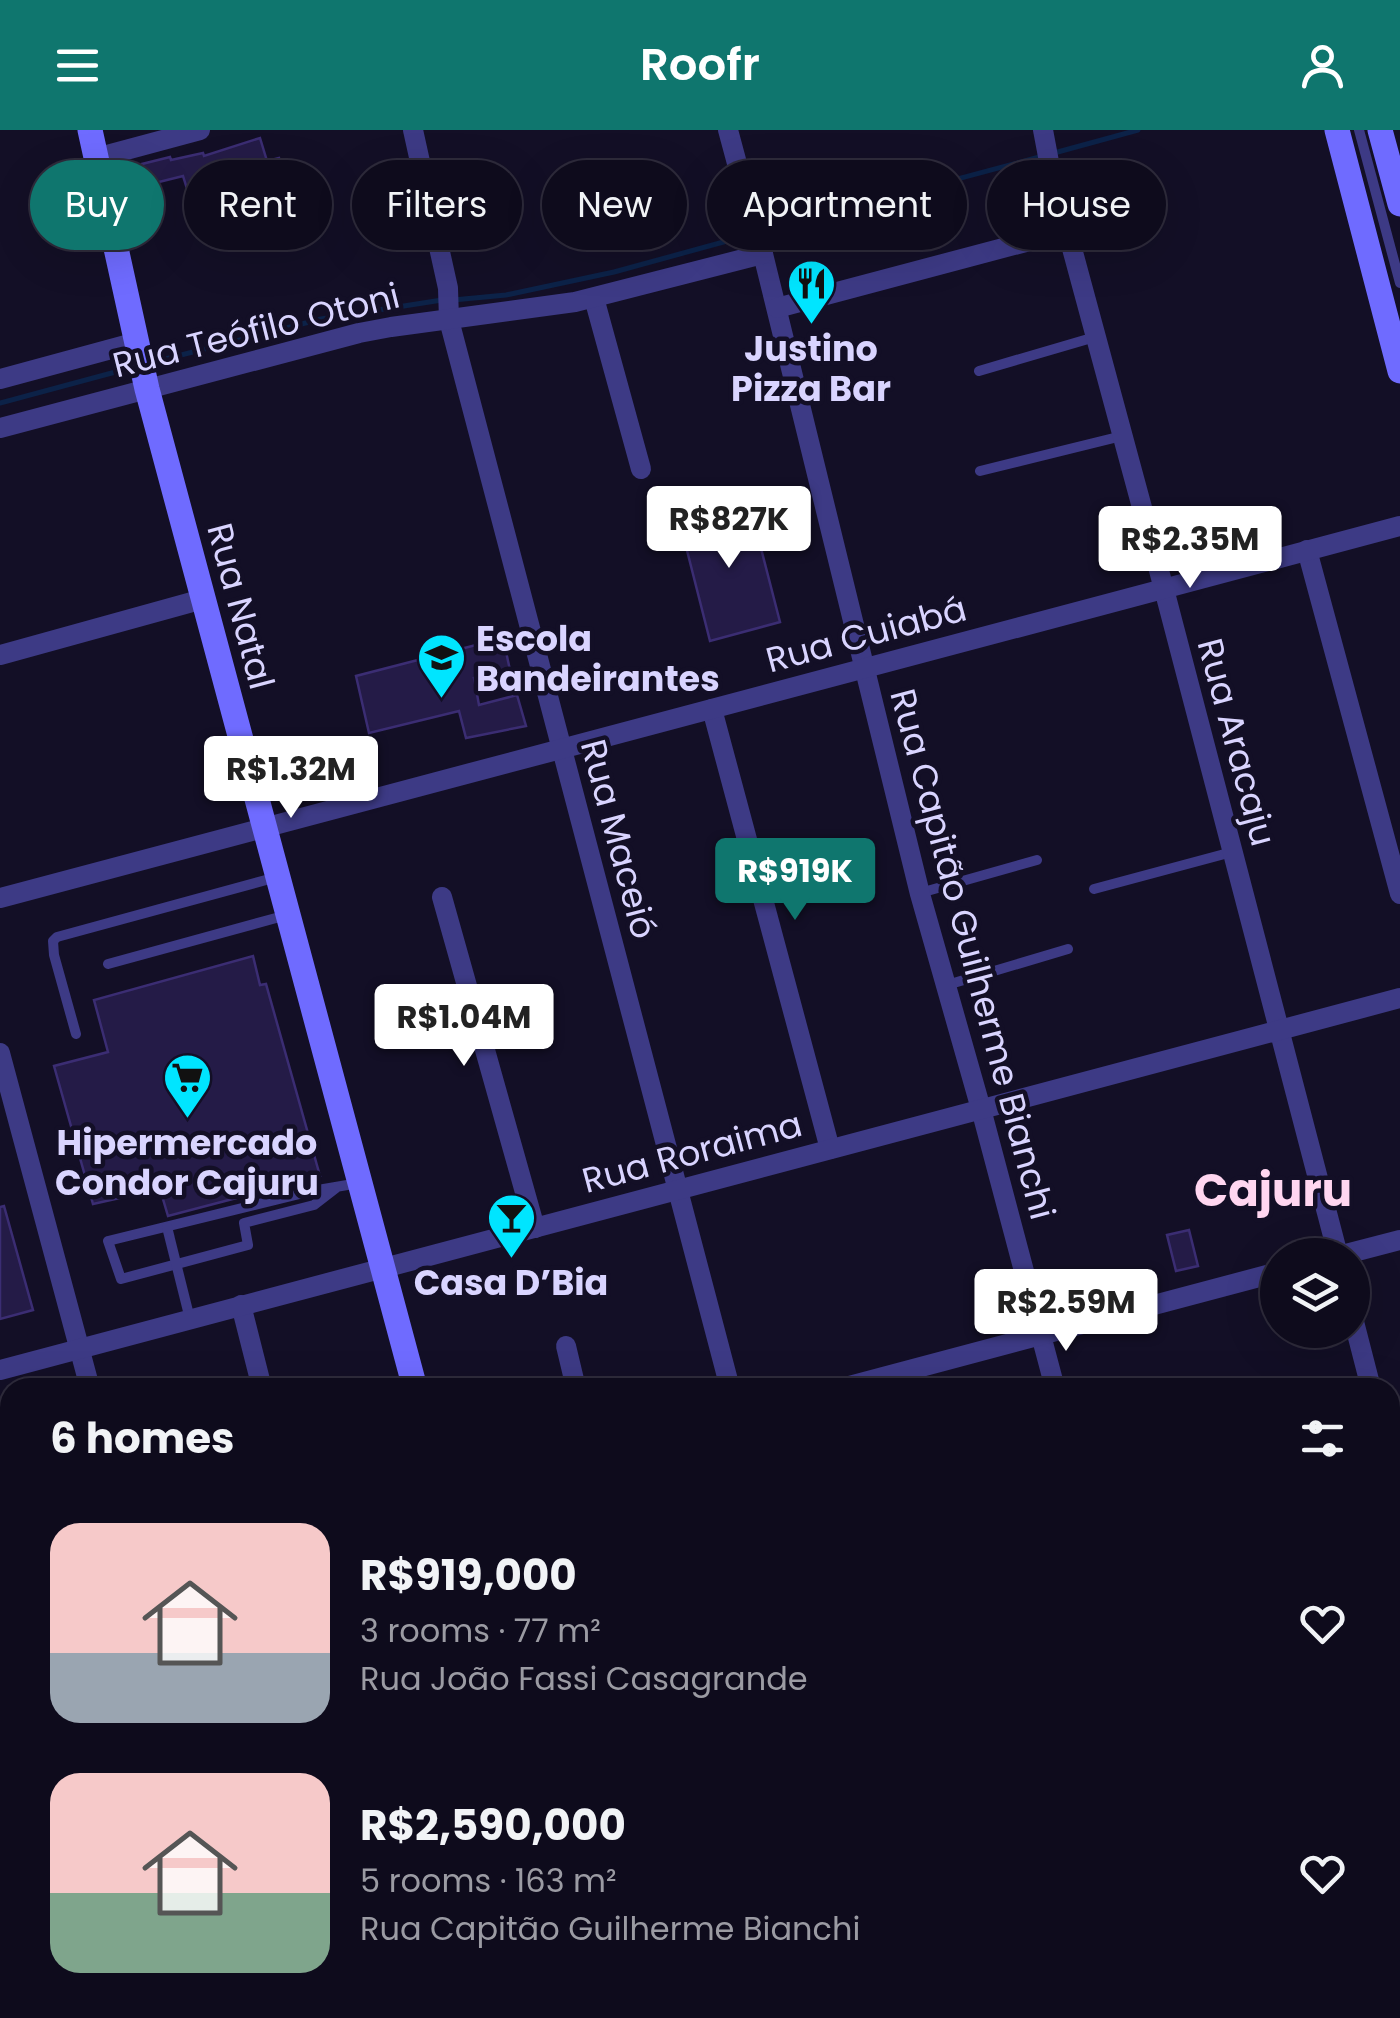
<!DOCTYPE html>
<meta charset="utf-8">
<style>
:root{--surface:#0e0b1c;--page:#1c1929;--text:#f1f3f6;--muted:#9b9ba3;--line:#2e2b3b;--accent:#0f766e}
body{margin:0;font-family:Poppins,sans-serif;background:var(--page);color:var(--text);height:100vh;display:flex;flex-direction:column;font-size:38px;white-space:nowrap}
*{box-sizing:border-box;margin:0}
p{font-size:32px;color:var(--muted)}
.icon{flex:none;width:55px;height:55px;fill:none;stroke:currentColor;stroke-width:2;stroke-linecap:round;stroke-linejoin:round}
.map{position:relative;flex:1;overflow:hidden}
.sheet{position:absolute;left:0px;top:1248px;width:1400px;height:642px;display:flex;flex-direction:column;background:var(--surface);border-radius:30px 30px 0 0;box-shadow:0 10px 40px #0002,0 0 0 2px var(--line)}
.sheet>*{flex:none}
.banner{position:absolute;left:30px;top:30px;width:1340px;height:90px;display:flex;gap:20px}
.fabs{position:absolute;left:1260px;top:1108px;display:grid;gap:20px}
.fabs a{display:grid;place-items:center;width:110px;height:110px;border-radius:50%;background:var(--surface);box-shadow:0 10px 40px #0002,0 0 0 2px var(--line);font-size:50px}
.price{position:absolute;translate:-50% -85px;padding:0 22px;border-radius:10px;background:#fff;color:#222;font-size:32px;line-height:65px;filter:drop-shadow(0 2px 5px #0008)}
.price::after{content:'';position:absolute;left:50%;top:60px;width:30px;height:22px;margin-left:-15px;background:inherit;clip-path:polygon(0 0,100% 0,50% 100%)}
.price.active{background:var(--accent);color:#fff}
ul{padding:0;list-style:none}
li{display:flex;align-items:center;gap:30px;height:250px;padding:0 50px}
li span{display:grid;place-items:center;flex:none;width:280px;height:200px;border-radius:30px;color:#555}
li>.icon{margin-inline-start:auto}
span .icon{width:120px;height:120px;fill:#fffc;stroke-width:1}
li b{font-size:42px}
h2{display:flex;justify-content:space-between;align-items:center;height:120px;padding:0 50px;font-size:42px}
.tag{padding:0 35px;border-radius:45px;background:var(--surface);box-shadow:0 10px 40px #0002,0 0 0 2px var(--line);font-size:35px;line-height:90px}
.tag.active{background:var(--accent);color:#fff}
header{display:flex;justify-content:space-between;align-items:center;height:130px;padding:0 50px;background:var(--accent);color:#fff;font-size:45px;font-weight:600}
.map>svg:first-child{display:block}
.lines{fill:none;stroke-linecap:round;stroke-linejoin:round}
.stream{stroke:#0c2248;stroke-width:5}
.building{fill:#241b47;stroke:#3b2d73;stroke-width:2.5}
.lane{stroke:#3d3a85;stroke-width:10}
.street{stroke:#3d3a85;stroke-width:20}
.secondary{stroke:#6f6bff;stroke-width:25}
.labels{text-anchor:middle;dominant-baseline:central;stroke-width:9;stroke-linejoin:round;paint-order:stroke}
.street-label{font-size:35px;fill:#d9d4ff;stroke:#130f26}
.poi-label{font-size:35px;font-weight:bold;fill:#d9d4ff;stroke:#130f26}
.district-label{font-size:45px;font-weight:bold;fill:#ffd6f0;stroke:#130f26}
</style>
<header><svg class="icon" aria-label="menu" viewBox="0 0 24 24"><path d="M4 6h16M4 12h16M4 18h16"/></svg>Roofr<svg class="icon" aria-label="person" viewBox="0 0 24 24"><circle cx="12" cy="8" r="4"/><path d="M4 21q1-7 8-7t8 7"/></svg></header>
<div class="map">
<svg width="1400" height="1888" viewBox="0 0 1400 1888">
<rect width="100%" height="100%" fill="#130f26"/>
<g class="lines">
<g class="stream">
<polyline points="1054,23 1138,0"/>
<polyline points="760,102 1043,26"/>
<polyline points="453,170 506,165 614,142 749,105"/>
<polyline points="150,233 321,189 442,170"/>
<polyline points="0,273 134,237"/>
</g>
</g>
<g class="building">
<polygon points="260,8 267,31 279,28 283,42 244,53 242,47 217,54 221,72 193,78 183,46 147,55 142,34 170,27 171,30 203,23 204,26"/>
<polygon points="749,372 780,492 710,511 679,389"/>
<polygon points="503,508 510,540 474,548 479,575 517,565 526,596 466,608 459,581 369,603 356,546"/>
<polygon points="253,826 260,855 266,854 320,1046 168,1086 160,1059 93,1074 54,936 108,922 94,870"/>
<polygon points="4,1076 33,1180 0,1189 0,1077"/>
<polygon points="1189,1100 1198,1136 1176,1141 1167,1105"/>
</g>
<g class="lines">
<g class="lane">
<polyline points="1359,0 1400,153"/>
<polyline points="979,241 1095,207"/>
<polyline points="980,341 1122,306"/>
<polyline points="1094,759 1232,722"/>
<polyline points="920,763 1037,730"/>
<polyline points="108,834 287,785"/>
<polyline points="947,855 1068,819"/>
<polyline points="76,904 54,825 53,811 57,807 277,747"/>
<polyline points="336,1058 314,1075 244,1093 248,1115 121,1149 108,1111 312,1061 359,1053"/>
<polyline points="167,1097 190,1189"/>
<polyline points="4,1792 10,1811"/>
<polyline points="32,1880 35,1888"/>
</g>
<g class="street">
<polyline points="413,0 448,158 449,190 730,1258"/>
<polyline points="728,0 753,93 763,124 920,764 981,979 1055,1258"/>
<polyline points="1043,0 1050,37 1164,459 1338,1125"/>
<polyline points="96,28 200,0"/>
<polyline points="594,168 641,339"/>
<polyline points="777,178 1067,101"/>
<polyline points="0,249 137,212"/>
<polyline points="0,298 359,203 391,197 575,172 763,124"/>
<polyline points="1307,420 1400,764"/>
<polyline points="0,525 203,469"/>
<polyline points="712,579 830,1019"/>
<polyline points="442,767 535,1098"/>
<polyline points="0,768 1400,396"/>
<polyline points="0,923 90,1258"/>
<polyline points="1342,1125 1400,1110"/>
<polyline points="241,1175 262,1258"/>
<polyline points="1352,1184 1371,1258"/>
<polyline points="566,1216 576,1258"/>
<polyline points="0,1240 1400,868"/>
<polyline points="842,1258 1278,1142"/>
<polyline points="0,1481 10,1478"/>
<polyline points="104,1880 106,1888"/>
<polyline points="258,1880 260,1888"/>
<polyline points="423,1880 425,1888"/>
<polyline points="739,1880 741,1888"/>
<polyline points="894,1880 897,1888"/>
</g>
<g class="secondary">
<polyline points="90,0 147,259 415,1258"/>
<polyline points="1337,0 1400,241"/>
<polyline points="1380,0 1400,74"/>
<polyline points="1390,1351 1400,1349"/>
<polyline points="0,1721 10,1718"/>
<polyline points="582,1880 584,1888"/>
</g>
</g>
<defs>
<symbol id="restaurant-pin" viewBox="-11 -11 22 30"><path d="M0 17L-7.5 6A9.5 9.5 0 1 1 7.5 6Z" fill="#00e5ff" stroke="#130f26"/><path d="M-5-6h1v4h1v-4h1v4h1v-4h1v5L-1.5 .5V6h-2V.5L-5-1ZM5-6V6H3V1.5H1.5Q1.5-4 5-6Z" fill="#111"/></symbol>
<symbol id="school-pin" viewBox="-11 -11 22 30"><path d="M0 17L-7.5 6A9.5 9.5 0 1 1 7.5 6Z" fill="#00e5ff" stroke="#130f26"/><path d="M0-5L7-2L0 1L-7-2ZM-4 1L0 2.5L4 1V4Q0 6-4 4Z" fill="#111"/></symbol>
<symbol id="supermarket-pin" viewBox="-11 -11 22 30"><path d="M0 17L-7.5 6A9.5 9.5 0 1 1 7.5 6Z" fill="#00e5ff" stroke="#130f26"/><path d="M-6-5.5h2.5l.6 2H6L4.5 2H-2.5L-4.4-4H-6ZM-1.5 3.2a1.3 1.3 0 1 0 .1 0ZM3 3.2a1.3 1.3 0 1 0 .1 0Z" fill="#111"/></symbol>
<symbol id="bar-pin" viewBox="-11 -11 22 30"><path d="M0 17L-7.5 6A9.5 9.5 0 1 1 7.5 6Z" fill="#00e5ff" stroke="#130f26"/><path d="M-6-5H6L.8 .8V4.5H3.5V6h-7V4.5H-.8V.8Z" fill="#111"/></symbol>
</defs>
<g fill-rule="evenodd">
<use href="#restaurant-pin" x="784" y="126" width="55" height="75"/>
<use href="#school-pin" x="414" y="500" width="55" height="75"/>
<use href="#supermarket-pin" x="160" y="920" width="55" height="75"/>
<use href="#bar-pin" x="484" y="1060" width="55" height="75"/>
</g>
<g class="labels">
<g class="street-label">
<text transform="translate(256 200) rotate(-14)">Rua Teófilo Otoni</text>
<text transform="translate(241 476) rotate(75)">Rua Natal</text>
<text transform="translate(866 504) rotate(-15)">Rua Cuiabá</text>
<text transform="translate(1237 612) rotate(75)">Rua Aracaju</text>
<text transform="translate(619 709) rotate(75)">Rua Maceió</text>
<text transform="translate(973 824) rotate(75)">Rua Capitão Guilherme Bianchi</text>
<text transform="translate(692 1022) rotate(-15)">Rua Roraima</text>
</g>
<g class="poi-label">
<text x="811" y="218">Justino<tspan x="811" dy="40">Pizza Bar</tspan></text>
<text x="476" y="508" text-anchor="start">Escola<tspan x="476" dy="40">Bandeirantes</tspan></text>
<text x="187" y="1012">Hipermercado<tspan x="187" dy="40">Condor Cajuru</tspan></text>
<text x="511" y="1152">Casa D’Bia</text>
</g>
<g class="district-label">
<text x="1273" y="1060">Cajuru</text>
</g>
</g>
</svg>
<div class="fabs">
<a><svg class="icon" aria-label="layers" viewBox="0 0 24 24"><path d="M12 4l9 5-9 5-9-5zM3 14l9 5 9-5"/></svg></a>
</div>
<b class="price" style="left:729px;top:441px">R$827K</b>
<b class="price" style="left:1190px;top:461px">R$2.35M</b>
<b class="price" style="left:291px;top:691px">R$1.32M</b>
<b class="price active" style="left:795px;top:793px">R$919K</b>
<b class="price" style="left:464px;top:939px">R$1.04M</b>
<b class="price" style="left:1066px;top:1224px">R$2.59M</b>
<div class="banner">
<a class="tag active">Buy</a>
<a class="tag">Rent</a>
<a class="tag">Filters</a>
<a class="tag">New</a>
<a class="tag">Apartment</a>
<a class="tag">House</a>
</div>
<section class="sheet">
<h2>6 homes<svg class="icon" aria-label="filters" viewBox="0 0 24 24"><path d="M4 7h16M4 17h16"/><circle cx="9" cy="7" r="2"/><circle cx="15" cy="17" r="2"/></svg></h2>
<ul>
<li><span style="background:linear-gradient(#f6c9c9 65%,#9aa5b1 0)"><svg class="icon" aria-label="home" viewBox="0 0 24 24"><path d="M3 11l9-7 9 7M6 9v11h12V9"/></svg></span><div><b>R$919,000</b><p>3 rooms · 77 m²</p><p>Rua João Fassi Casagrande</p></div><svg class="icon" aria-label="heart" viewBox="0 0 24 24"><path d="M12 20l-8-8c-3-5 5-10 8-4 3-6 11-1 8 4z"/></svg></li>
<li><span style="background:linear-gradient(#f6c9c9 60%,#7fa58c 0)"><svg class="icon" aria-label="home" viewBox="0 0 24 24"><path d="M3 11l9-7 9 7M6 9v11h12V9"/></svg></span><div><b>R$2,590,000</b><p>5 rooms · 163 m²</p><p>Rua Capitão Guilherme Bianchi</p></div><svg class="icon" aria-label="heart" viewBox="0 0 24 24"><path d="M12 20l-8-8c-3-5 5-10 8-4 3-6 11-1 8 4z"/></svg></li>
</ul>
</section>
</div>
